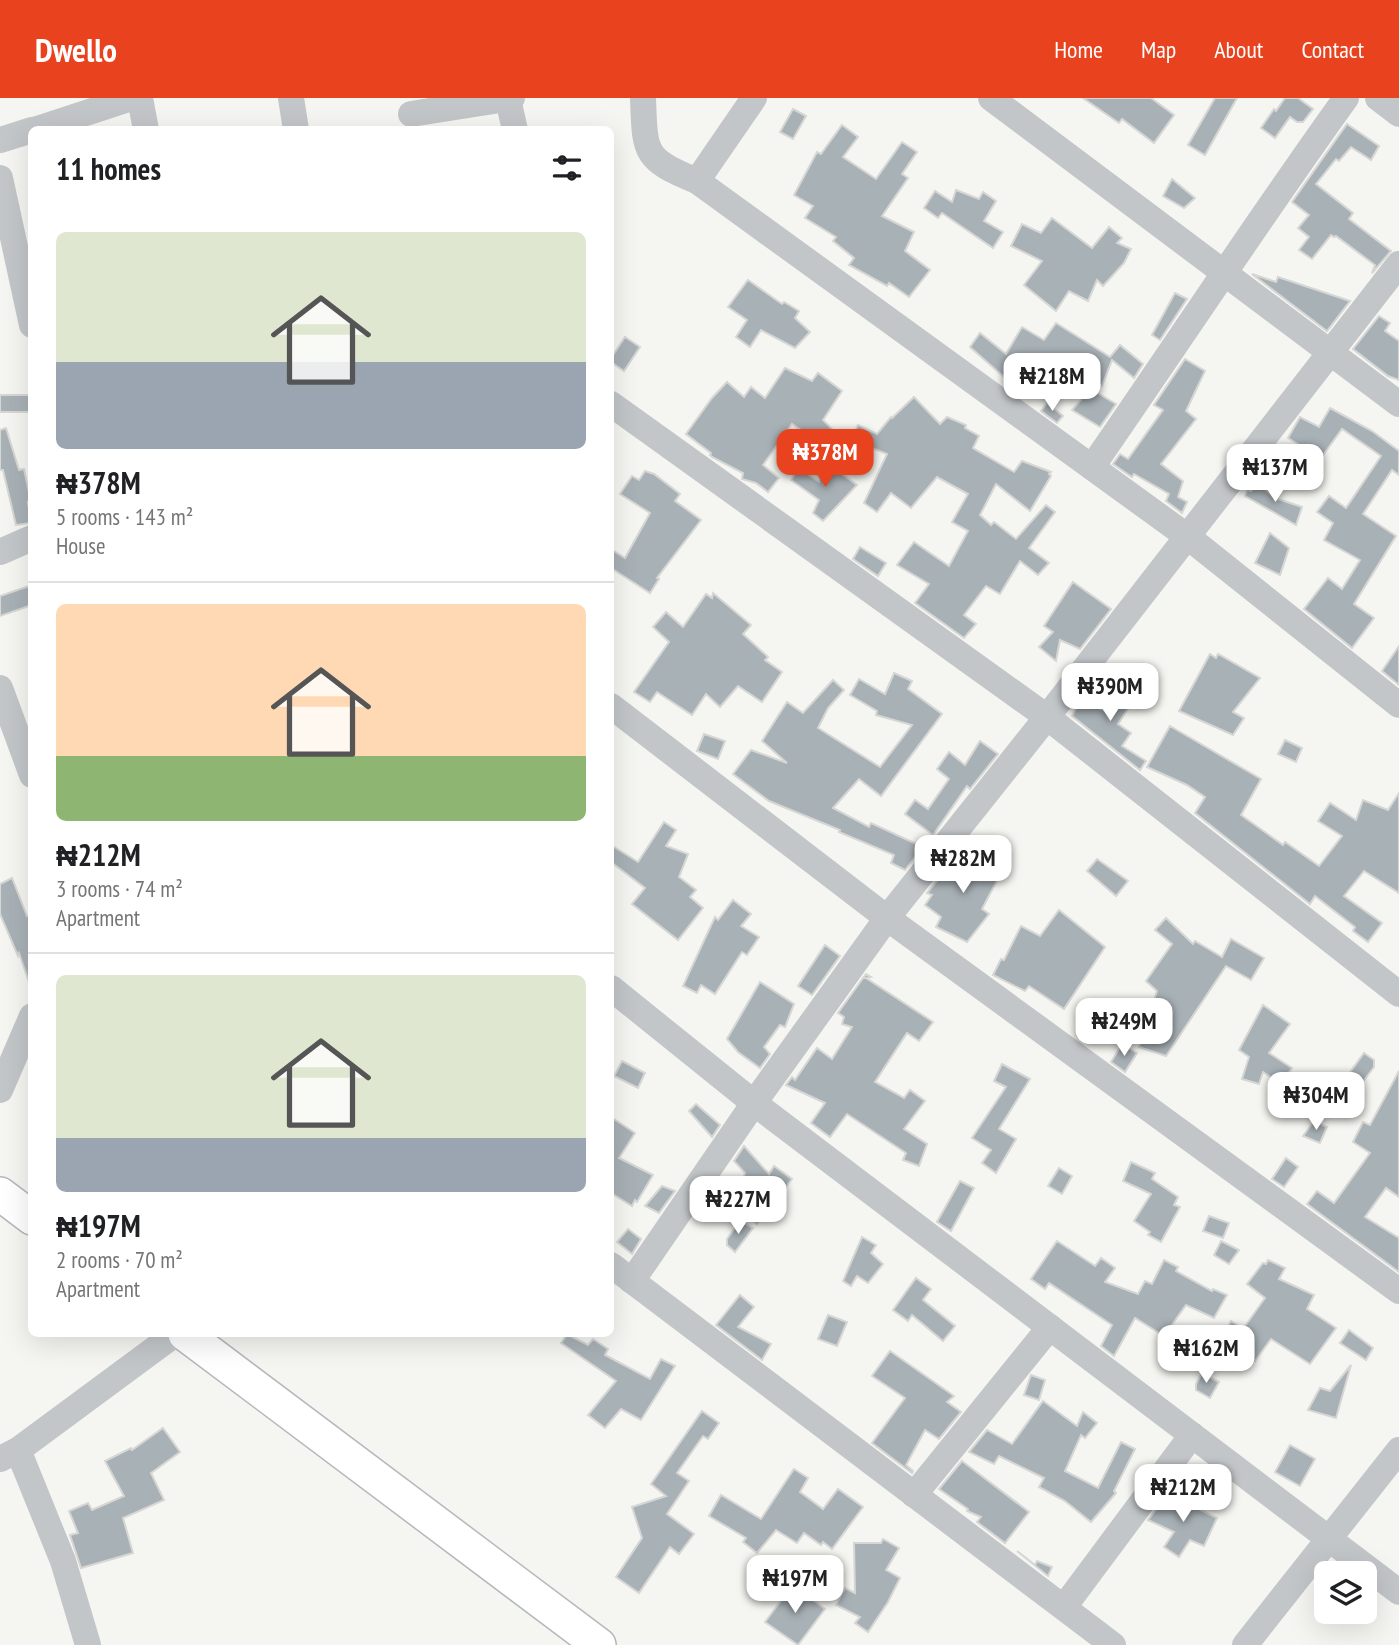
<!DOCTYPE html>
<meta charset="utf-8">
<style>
:root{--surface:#fff;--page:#f6f6f6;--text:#202124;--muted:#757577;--line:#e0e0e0;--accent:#e8431e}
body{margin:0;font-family:"PT Sans Narrow",sans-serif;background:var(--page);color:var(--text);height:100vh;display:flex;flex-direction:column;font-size:26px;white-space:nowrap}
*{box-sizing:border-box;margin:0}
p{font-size:23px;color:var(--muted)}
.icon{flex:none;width:38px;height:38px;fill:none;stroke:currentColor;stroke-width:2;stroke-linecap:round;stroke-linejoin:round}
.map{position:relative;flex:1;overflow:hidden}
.details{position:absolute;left:28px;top:28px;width:586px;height:1211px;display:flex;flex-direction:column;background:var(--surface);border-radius:10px;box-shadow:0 7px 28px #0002}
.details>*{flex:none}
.tools{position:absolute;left:1314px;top:1463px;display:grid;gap:14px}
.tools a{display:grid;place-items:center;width:63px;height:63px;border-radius:10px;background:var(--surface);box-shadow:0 7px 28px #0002;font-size:35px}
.price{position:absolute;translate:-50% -60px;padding:0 16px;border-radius:14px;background:#fff;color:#222;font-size:23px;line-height:46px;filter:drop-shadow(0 2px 4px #0008)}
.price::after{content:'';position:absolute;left:50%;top:42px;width:21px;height:16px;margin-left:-10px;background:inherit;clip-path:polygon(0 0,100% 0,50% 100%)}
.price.selected{background:var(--accent);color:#fff}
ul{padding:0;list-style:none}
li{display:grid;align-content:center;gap:14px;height:371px;padding:0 28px}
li+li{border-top:2px solid var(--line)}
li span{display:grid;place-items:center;height:217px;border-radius:10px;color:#555}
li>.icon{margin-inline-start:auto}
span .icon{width:126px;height:126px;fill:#fffc;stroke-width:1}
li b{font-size:30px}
h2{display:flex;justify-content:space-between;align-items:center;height:84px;padding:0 28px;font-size:30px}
header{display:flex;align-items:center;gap:42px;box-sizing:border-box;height:98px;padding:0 35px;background:var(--accent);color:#fff}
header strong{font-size:33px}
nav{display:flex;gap:38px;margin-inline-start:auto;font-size:24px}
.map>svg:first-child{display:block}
.building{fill:#a8b1b6;stroke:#d6d6d4;stroke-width:2}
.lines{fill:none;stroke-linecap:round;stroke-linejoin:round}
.major-casing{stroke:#b3b8bb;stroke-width:36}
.minor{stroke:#c2c6c9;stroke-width:26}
.major{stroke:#fff;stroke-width:33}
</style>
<header>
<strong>Dwello</strong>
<nav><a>Home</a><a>Map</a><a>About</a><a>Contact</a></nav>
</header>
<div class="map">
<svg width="1399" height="1547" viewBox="0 0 1399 1547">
<rect width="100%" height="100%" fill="#f5f5f1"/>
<g class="building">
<polygon points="1083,0 1151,0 1174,17 1154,45 1122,21 1119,25"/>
<polygon points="1215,0 1237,0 1205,57 1188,47"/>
<polygon points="1285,0 1298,0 1313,11 1303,24 1297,24 1290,19 1275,40 1261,30 1274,11 1276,13"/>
<polygon points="793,11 806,18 793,41 780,34"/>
<polygon points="1347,26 1379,48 1371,62 1351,49 1339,63 1336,61 1316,86 1353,115 1349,121 1391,153 1372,175 1375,167 1336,138 1334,139 1331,137 1312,161 1299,152 1309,139 1298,130 1309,117 1292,104"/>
<polygon points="842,27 858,39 843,59 876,81 902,44 917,54 902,76 908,80 882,118 914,134 905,153 930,172 909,199 889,185 887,188 849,167 854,160 833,143 836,139 805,120 813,108 794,97 817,54 821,56"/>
<polygon points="1172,81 1195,100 1184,110 1163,98"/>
<polygon points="956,92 979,101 983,94 996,103 984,123 1003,134 993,150 942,115 938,120 924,110 935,93 952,104"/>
<polygon points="1052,120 1092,150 1109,129 1122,140 1117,145 1131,151 1124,165 1103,188 1097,182 1088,203 1069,193 1056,213 1024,187 1042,163 1011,148 1022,126 1041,135"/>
<polygon points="1252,176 1276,184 1278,179 1350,203 1327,233"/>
<polygon points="748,182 782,206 784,204 799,213 795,220 810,234 795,250 761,232 750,249 736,239 747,222 728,209"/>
<polygon points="1175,195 1187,201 1160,242 1152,237"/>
<polygon points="1379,218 1390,225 1385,233 1399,243 1399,282 1388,278 1353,251"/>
<polygon points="1056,225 1110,259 1120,247 1143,266 1134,280 1112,262 1102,288 1061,262 1053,275 1035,265 1013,287 970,249 980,235 1006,256 1022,229 1044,242"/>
<polygon points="625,239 640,249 624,273 611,264 611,260"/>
<polygon points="1185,261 1205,273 1186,313 1196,321 1161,366 1183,383 1178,399 1187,404 1182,415 1166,403 1169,396 1134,376 1132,379 1113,366 1120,356 1128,361 1163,312 1154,307"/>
<polygon points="785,270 812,283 818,275 842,293 823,322 847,347 837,357 792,326 763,367 779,380 768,394 756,385 742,381 743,375 712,359 710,357 711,355 686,336 712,300 727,284 744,299 751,289 765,300"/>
<polygon points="1086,288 1116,306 1100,329 1072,312 1081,302"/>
<rect x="0" y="297" width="32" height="17"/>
<polygon points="914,299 940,326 947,319 966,327 965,330 979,338 973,350 1014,374 1022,363 1051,374 1049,376 1051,378 1030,413 996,386 980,417 991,427 994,424 1016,441 1046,407 1055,414 1029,450 1049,465 1038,477 1020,463 1000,496 986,488 964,517 976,526 964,540 915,505 929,486 897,467 914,444 949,468 968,433 952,424 968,396 937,379 911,410 891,395 877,414 864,405 887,356 852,342 858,327 877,336 891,319 892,320"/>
<polygon points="1047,305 1063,318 1057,325 1041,313"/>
<polygon points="1330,310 1372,333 1399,353 1399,377 1392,372 1363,416 1396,438 1354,506 1374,520 1352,550 1304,511 1328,480 1342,491 1360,462 1324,442 1333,425 1317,414 1329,398 1346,410 1381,358 1342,331 1321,360 1288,340 1300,319 1319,329"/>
<polygon points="6,330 19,372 24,371 31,403 28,404 31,425 16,427 3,372 0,372 0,332"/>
<polygon points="825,364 857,387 823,423 813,415 819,402 791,382 799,370 819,384"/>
<polygon points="645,373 654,376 680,396 675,403 701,422 657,480 659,481 650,495 611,470 611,451 625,460 650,415 620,396 632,378 639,382"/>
<polygon points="1257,385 1275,400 1302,409 1296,427 1245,398 1247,392 1251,393"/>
<polygon points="1270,435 1289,450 1280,477 1255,465"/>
<polygon points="860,449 886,465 878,478 853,461"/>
<polygon points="1073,484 1111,511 1080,551 1060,542 1056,563 1039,549 1053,534 1044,528"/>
<polygon points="32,487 32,507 0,518 0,498"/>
<polygon points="713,495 751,527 743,536 768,559 765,562 782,574 762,604 738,588 720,609 706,596 692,617 657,594 650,604 634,594 669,544 653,529 666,514 683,529 706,496 712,500"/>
<polygon points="1399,548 1399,587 1382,573"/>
<polygon points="1210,556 1216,560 1218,556 1260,580 1233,614 1244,620 1233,637 1179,613"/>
<polygon points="894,575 912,583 908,591 942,616 881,698 859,681 833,710 869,729 871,725 923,749 905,772 891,765 894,757 839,734 840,732 769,703 733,676 751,652 787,665 762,643 787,604 803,615 833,582 844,592 828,610 818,630 880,669 912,627 876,617 877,613 850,597 859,581 885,596"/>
<polygon points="1122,587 1137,597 1118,626 1131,635 1122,648 1146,663 1140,672 1072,618 1080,602 1105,613"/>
<polygon points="1170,628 1261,681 1241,717 1283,747 1285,744 1319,768 1342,738 1318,723 1330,705 1356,722 1363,702 1388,712 1399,695 1399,795 1364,773 1344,798 1382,825 1368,844 1353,833 1355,829 1315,798 1310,806 1195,715 1205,699 1187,687 1147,669"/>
<polygon points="704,636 725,643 718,661 697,653"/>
<polygon points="1285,642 1302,650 1296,664 1278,656"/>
<polygon points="980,643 998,656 970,691 967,688 933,737 905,716 915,702 928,711 949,681 937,671 949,654 965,667"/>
<polygon points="664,724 676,732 666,748 688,756 679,779 696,792 690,799 703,810 678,842 632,806 645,790 611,764 611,747 638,764"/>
<polygon points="967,745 979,753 974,760 1001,775 982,811 989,816 967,844 936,829 941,819 925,807 932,797 927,795 953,763 960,766 964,760 958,756"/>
<polygon points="1097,761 1128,783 1116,798 1087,773"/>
<polygon points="12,780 27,818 32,816 32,883 29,884 19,855 18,858 0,816 0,786"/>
<polygon points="733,802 751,816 741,828 759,839 747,857 742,854 715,896 701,887 697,895 683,888 715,819 718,822"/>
<polygon points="1059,812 1105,849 1064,911 1029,888 1025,893 993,877 1001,861 1004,862 1021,828 1040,838"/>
<polygon points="1166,820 1193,846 1195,843 1222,859 1231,841 1264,860 1251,882 1226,868 1166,958 1139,949 1157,893 1146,883 1172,846 1155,832"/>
<polygon points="825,847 840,858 812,897 798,888"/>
<polygon points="866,876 871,879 866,880 933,924 919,943 907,935 875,984 904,1000 910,992 925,1003 904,1031 927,1046 919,1068 903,1062 906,1055 847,1016 830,1039 811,1025 825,1005 786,987 792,979 795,982 817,950 832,961 852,929 842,926 844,919 838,915"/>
<polygon points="760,884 794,906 785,929 780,927 764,949 770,956 760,970 738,954 727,941"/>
<polygon points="1263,907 1290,926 1269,955 1292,970 1281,986 1263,974 1259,986 1242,981 1249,959 1239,952"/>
<polygon points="1122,946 1137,955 1125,974 1111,964"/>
<polygon points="1364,955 1374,962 1374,969 1356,993 1343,984"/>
<polygon points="622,963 645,975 638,990 614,978"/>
<polygon points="1002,966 1030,981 999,1031 1016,1041 996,1075 982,1065 991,1052 972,1040 1006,989 994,983"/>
<polygon points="1399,973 1399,1099 1386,1090 1365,1119 1399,1140 1399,1174 1307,1106 1317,1093 1334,1105 1370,1055 1353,1044 1363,1024 1370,1027"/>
<polygon points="696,1006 720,1027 712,1039 689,1013"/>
<polygon points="611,1019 635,1035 619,1060 653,1077 637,1104 635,1102 632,1108 611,1095"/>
<polygon points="1314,1023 1327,1029 1320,1045 1303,1038"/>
<polygon points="744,1048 769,1076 774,1068 792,1081 757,1126 734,1105 745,1075 734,1063"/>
<polygon points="1286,1060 1298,1069 1284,1089 1272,1081"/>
<polygon points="1131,1064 1155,1075 1152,1081 1178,1099 1174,1107 1180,1109 1161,1144 1148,1137 1150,1134 1134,1123 1151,1096 1123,1083"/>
<polygon points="1059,1070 1072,1078 1062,1096 1048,1088"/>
<polygon points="960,1083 974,1090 951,1133 937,1124"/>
<polygon points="662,1088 675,1093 659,1115 645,1108"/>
<polygon points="1209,1118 1229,1125 1223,1140 1203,1133"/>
<polygon points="740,1123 753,1130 735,1154 727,1147 727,1141"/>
<polygon points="628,1131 641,1141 632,1156 617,1144"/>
<polygon points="862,1139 876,1147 871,1155 883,1166 868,1185 857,1178 851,1188 843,1183"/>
<polygon points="1057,1143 1095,1168 1101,1160 1115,1170 1105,1184 1138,1196 1145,1183 1152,1186 1164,1162 1178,1169 1176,1173 1212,1193 1213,1191 1227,1197 1214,1220 1186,1207 1164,1238 1135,1220 1114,1258 1101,1248 1112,1227 1049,1185 1045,1191 1031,1181"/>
<polygon points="1221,1143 1239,1152 1229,1166 1214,1157"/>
<polygon points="1268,1162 1285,1170 1279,1181 1314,1197 1307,1211 1336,1230 1310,1266 1271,1241 1255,1263 1223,1239 1231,1223 1243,1231 1265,1200 1247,1186 1263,1165 1266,1166"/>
<polygon points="916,1180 931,1191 923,1202 955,1228 943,1243 912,1217 908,1223 893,1212"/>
<polygon points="740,1197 754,1209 738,1229 771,1246 762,1262 716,1227"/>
<polygon points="828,1217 847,1224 837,1248 818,1241"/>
<polygon points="1349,1232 1373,1250 1366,1262 1340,1245"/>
<polygon points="567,1236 588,1247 593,1241 608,1251 605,1257 650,1281 661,1261 675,1268 641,1322 621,1311 605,1330 588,1317 616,1283 561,1245"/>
<polygon points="890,1253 954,1298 947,1304 961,1314 939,1341 925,1332 906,1367 913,1373 912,1375 872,1345 905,1300 872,1278"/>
<polygon points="1351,1267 1336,1320 1308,1312 1320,1290 1330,1293"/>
<polygon points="1202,1275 1219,1284 1210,1300 1196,1292 1196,1286"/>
<polygon points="1031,1277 1045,1282 1039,1302 1024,1297"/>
<polygon points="1043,1303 1077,1328 1083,1314 1097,1325 1085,1340 1081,1337 1065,1373 1098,1390 1121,1344 1135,1351 1114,1393 1116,1395 1091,1424 1065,1403 1039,1389 1044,1380 999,1358 994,1366 969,1354 987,1332 1012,1346"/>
<polygon points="702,1313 719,1325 708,1341 703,1338 677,1375 689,1383 667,1416 694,1436 679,1456 670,1449 639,1495 616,1479 642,1440 632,1409 666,1398 651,1386"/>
<polygon points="163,1330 180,1354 151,1375 164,1402 123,1420 133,1455 81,1470 70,1437 78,1435 69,1413 88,1405 92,1412 124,1398 105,1363 131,1350 132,1352"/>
<polygon points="1290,1347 1315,1361 1300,1388 1275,1374"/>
<polygon points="962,1363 1029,1414 1005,1445 977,1424 981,1419 967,1413 968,1411 939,1391"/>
<polygon points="794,1371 808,1380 800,1394 823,1411 838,1391 863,1409 832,1451 823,1444 821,1447 804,1435 797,1445 776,1432 757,1455 743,1444 746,1440 709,1418 721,1397 761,1421"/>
<polygon points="1168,1396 1217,1420 1204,1448 1190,1442 1179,1459 1164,1449 1174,1434 1148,1422"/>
<polygon points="883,1441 899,1450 886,1472 900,1480 888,1504 868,1534 855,1525 860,1519 836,1507 845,1490 855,1495 854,1445 881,1445"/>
<polygon points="1017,1453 1035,1467 1037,1463 1052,1469 1048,1478"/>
<polygon points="793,1487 825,1511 798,1547 765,1524"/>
</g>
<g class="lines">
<defs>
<g id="major">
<polyline points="0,1096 32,1120"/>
<polyline points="185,1236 599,1547"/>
</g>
</defs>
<use href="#major" class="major-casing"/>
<g class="minor">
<polyline points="140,0 146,32"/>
<polyline points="291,0 296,32"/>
<path d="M643,0C645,55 643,61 697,83L1188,439L1399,607"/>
<polyline points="991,0 1399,306"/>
<polyline points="1378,0 1399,16"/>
<polyline points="508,1 515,32"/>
<polyline points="411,16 512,0"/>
<polyline points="34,32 132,0"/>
<polyline points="0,42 32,32"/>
<polyline points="0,80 32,227"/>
<polyline points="697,83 754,0"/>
<polyline points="611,306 1047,619 1399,896"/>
<path d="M1092,369C1177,246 1259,121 1346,0"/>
<polyline points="0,454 32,440"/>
<polyline points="0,590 32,677"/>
<polyline points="611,608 887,820 1399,1193"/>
<polyline points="611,890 754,1005 1399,1494"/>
<polyline points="0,992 32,918"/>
<polyline points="611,1167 1113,1547"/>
<polyline points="632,1183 754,1005 887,820 1047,619 1399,166"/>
<polyline points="18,1352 63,1463 88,1547"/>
<polyline points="0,1361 18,1352 175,1236"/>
<polyline points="914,1397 1050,1229"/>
<polyline points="1064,1509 1192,1337"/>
<polyline points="1245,1547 1399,1352"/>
</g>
<use href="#major" class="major"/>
</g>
</svg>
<div class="tools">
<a><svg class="icon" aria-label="layers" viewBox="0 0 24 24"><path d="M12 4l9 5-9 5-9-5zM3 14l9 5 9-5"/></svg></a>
</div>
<b class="price" style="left:1052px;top:315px">₦218M</b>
<b class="price selected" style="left:825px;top:391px">₦378M</b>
<b class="price" style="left:1275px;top:406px">₦137M</b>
<b class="price" style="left:1110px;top:625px">₦390M</b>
<b class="price" style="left:963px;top:797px">₦282M</b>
<b class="price" style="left:1124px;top:960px">₦249M</b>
<b class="price" style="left:1316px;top:1034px">₦304M</b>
<b class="price" style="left:738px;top:1138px">₦227M</b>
<b class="price" style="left:1206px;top:1287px">₦162M</b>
<b class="price" style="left:1183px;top:1426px">₦212M</b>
<b class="price" style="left:795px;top:1517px">₦197M</b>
<section class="details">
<h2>11 homes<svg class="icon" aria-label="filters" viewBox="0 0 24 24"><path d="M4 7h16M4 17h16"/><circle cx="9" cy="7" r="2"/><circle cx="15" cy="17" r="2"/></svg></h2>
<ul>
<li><span style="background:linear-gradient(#dfe7d0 60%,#9aa5b1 0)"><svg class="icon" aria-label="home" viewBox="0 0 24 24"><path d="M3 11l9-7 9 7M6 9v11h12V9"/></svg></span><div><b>₦378M</b><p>5 rooms · 143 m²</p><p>House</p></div></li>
<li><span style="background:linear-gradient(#ffd9b3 70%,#8fb573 0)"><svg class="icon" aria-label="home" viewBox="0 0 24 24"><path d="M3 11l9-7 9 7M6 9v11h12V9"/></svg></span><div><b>₦212M</b><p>3 rooms · 74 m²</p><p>Apartment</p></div></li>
<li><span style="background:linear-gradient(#dfe7d0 75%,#9aa5b1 0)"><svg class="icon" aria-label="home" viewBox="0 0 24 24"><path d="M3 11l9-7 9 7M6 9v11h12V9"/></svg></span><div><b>₦197M</b><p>2 rooms · 70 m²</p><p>Apartment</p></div></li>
</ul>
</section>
</div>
